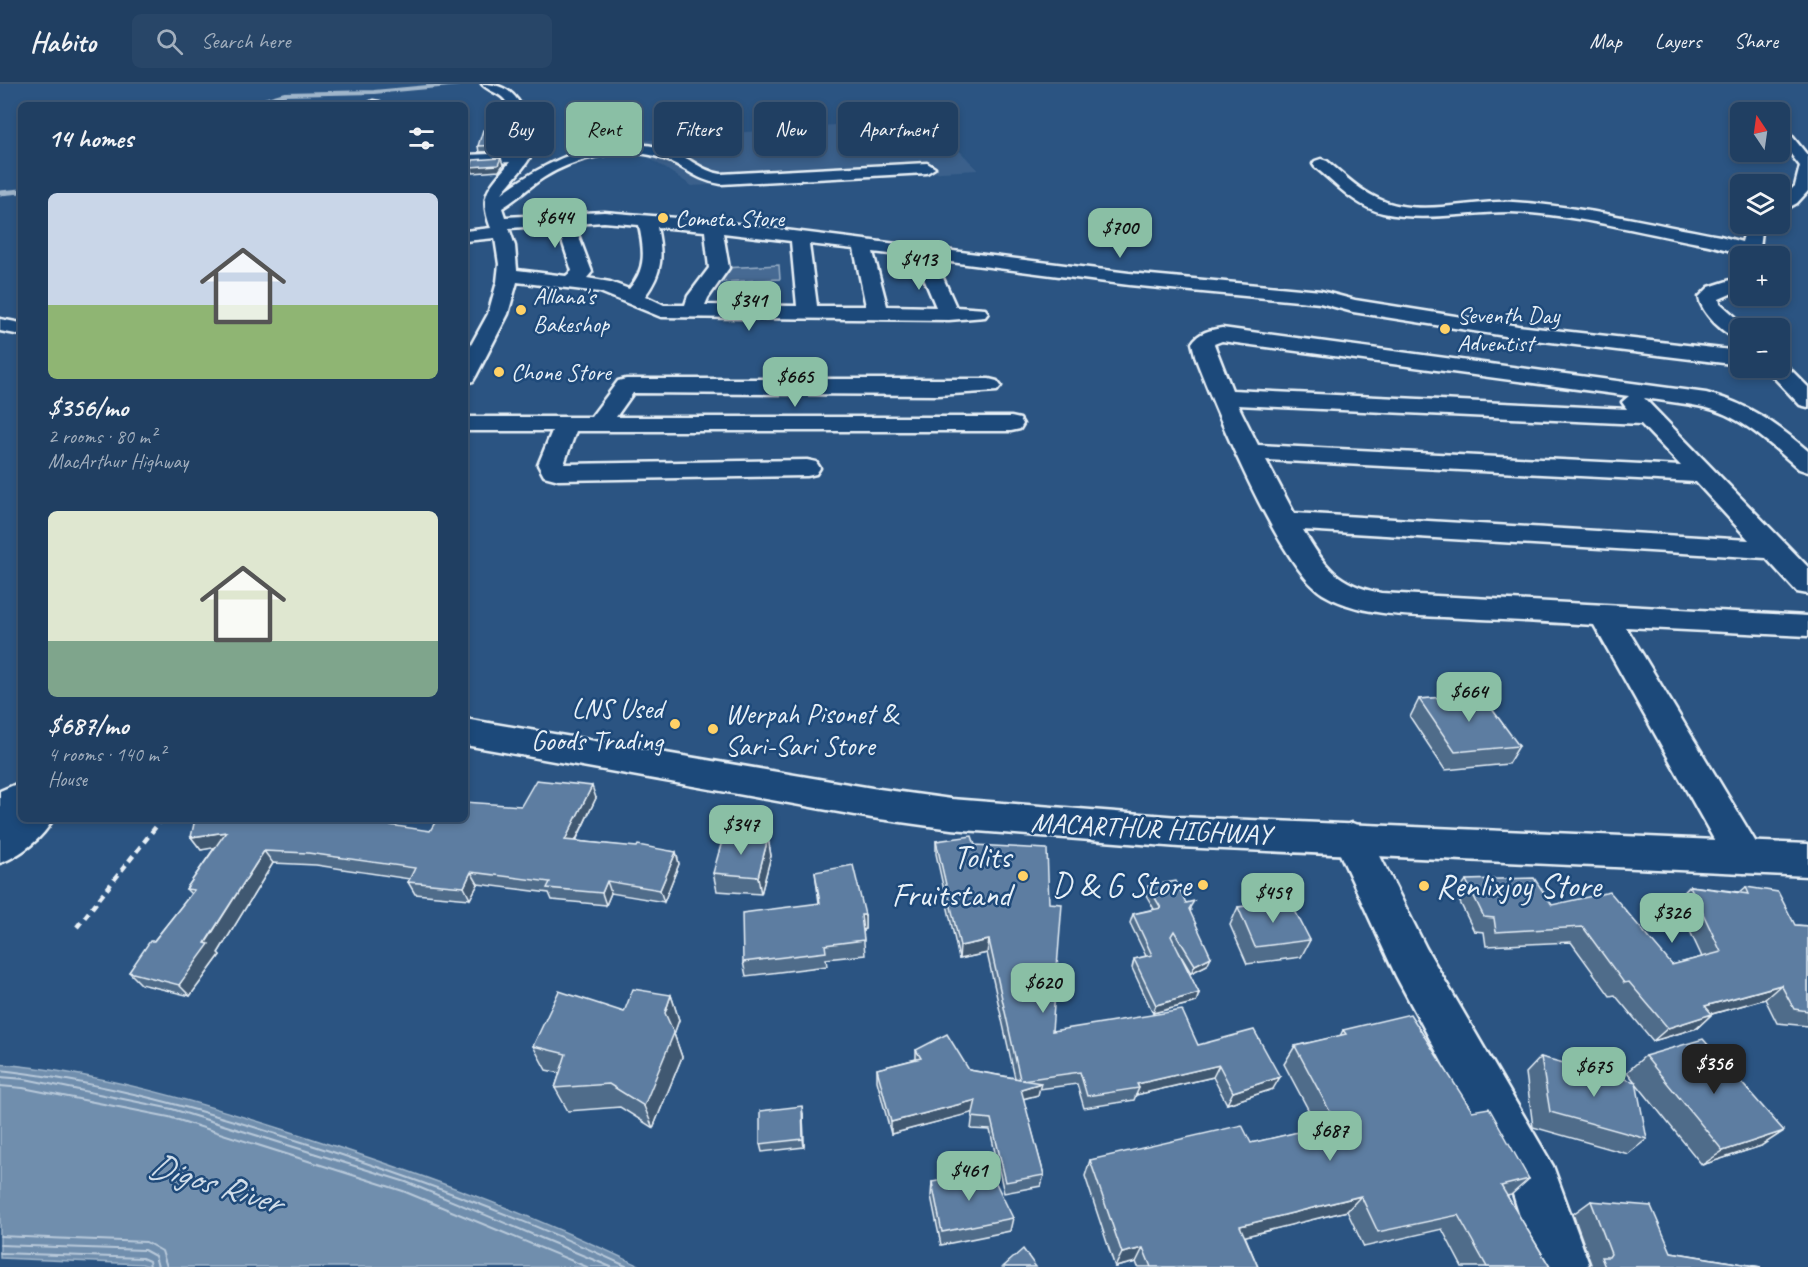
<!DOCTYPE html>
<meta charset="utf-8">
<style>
:root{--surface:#203f62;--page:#284668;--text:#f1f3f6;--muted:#a2afbe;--line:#3d5877;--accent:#8abfa5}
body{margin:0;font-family:Caveat,sans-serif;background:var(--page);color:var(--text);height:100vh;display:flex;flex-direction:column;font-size:22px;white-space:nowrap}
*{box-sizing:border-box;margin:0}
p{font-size:20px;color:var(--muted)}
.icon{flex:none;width:33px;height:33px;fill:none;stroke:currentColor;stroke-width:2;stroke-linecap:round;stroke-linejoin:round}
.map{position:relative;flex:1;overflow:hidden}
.sheet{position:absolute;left:18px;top:18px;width:450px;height:720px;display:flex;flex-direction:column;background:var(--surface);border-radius:9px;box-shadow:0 3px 9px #0003,0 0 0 2px var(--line)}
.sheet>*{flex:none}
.hud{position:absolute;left:486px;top:18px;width:570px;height:54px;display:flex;gap:12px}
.needle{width:39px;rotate:347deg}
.buttons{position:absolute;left:1730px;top:18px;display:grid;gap:12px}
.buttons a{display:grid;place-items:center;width:60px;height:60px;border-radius:9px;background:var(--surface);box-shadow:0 3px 9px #0003,0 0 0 2px var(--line);font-size:30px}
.price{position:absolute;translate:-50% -51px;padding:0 14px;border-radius:12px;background:var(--accent);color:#111;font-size:20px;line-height:39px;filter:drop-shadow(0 2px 3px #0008)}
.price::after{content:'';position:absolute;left:50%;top:36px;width:18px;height:14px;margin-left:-9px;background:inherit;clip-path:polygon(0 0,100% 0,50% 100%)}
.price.active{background:#222;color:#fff}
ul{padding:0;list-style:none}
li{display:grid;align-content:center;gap:12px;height:318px;padding:0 30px}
li span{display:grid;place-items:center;height:186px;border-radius:9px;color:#555}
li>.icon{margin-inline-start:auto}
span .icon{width:108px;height:108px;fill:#fffc;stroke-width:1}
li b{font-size:26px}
h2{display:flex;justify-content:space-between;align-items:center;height:72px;padding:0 30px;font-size:26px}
.chip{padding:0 21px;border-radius:9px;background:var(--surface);box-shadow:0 3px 9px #0003,0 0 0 2px var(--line);font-size:21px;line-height:54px}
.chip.active{background:var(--accent);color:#111}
header{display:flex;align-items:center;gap:36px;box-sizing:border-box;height:84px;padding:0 30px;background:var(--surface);border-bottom:2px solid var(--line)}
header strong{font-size:28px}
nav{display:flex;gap:33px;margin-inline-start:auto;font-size:21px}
.search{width:420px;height:54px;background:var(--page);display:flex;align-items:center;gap:15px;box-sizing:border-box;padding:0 21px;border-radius:9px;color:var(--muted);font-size:22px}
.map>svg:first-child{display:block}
.built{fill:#3a608b}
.green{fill:#476b93;stroke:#98aec6;stroke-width:1.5}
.water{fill:#708ead;stroke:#a0b6cb;stroke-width:1.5}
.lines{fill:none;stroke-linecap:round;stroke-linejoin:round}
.shore{stroke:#b8c9da;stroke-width:2}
.stream-far1{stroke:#a0b6cb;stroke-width:4}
.stream{stroke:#a0b6cb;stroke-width:5}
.minor-casing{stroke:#e8f1f8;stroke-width:5}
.highway-casing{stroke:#e8f1f8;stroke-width:5}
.path{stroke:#e8f1f8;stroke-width:4.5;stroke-dasharray:7 5;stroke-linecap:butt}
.minor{fill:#1f4a7a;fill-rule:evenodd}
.highway{fill:#1f4a7a;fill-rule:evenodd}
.wall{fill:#506c8a;stroke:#e8f1f8;stroke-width:1.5}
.shaded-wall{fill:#415871;stroke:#e8f1f8;stroke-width:1.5}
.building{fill:#5d7da1;stroke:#e8f1f8;stroke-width:1.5}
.poi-dot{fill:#ffd166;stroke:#1f4a7a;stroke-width:2}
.labels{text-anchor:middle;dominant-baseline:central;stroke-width:5;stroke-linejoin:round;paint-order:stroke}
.far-poi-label{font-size:24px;fill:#e8f1f8;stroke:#1f4a7a;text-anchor:start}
.poi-label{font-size:28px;fill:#e8f1f8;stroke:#1f4a7a;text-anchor:end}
.street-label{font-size:28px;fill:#e8f1f8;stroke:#1f4a7a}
.near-poi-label{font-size:33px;fill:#e8f1f8;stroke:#1f4a7a;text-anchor:end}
.near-water-label{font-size:36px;font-style:italic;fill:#d0dde9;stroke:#1f4a7a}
</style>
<header>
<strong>Habito</strong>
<div class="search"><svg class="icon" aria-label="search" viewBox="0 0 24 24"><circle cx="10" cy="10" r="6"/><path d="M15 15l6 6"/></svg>Search here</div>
<nav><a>Map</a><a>Layers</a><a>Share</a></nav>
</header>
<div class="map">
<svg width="1808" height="1183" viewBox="0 0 1808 1183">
<rect width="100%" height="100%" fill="#2b5482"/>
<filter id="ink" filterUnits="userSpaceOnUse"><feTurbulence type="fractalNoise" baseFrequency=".0167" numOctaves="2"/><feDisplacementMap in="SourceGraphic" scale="12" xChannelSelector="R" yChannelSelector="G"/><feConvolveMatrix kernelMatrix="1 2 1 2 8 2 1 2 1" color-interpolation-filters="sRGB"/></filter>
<g filter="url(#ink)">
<polygon class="built" points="882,37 950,57 978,86 692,102 625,58"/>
<polygon class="green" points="779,181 780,195 723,198 723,184"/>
<path class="water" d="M0,980C96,988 191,1016 282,1045C404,1084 526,1127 642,1183H153L142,1180L0,1174Z"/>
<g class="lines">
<g class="shore">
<path d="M0,986C105,998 205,1027 305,1059C415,1094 523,1134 628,1183"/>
<polyline points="0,993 25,995 172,1025 406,1098 611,1183"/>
<polyline points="0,1002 23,1004 169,1033 403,1107 587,1183"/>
<polyline points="0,1152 146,1158 162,1167 167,1183"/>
<polyline points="0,1161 144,1166 155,1172 158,1183"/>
<polyline points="0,1169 142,1174 149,1177 150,1183"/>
</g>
<polyline class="stream-far1" points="262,21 264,16 285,10 374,8 460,0"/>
<polyline class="stream" points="0,109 21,107"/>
<defs>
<g id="minor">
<path d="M482,0C510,0 521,15 529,41C531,47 535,57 534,63C530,80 512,95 502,109C550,74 611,46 671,67C689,73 701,87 721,90L927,79L935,84L927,89L721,100C693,96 682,79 658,73C621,62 575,74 543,94C529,103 517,115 502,124L505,133L604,128L713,137L1129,189L1321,207L1355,216L1518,242L1740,267V281L1518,254L1353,228L1320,219L1129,201L935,176L956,223L985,225L988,229L985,233L949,236L661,233L600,208L517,198L508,230L476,292L473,297L465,299V272L488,230L497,198L499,180L495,154L465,157V147L491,144C478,110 489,104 510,78L465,81V71L516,69C522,56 514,23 502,13C496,8 487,6 482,0ZM604,138L639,141C644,166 647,184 629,205L610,198L587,194L592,188L574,140ZM557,141L572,187L566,192L517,186L515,162L509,144ZM657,143L705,147L709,184L688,212L685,221H664L645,212C663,188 663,171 657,143ZM723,149L791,157L797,222L705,221L708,214L729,184ZM809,160L854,165L866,222H817ZM873,168L915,173L936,223L887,222Z"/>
<polygon points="373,17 379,18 381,21 366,21"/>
<polygon points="1779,41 1784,42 1808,72 1808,107 1797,119 1779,129 1779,117 1795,102 1800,82 1779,55"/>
<path d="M1321,75L1327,77C1345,92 1363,110 1386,118C1426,132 1472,116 1513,118C1582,122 1652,140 1720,152L1742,158L1747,140H1763L1760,164L1771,168L1773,172C1747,175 1724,163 1698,159C1640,148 1568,129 1510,128C1467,128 1425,138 1383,129C1356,123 1336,100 1315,83L1313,80L1315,77Z"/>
<path d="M1740,193V206L1719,215L1720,219L1748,244H1740V255C1725,252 1701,229 1699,213L1709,203Z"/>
<polygon points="0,235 21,239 21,251 0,247"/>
<path d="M1222,244L1706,309C1747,319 1777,340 1808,367V388L1799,385C1771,361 1741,331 1703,323C1684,319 1663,317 1644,314L1808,483V510L1797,508L1766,474L1303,446C1324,482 1338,501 1381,509L1808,532V552L1626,543L1758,762L1764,773L1758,784L1744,789L1730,784L1594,541C1550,538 1506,536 1461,534C1416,531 1363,534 1323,510C1281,485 1215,325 1196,275L1192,259C1199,248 1210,246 1222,244ZM1222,257L1629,312L1622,318L1627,325L1232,306L1214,260ZM1238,321L1641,340L1681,382L1258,361ZM1266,376L1696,398L1749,456L1294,429Z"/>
<polygon points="1779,278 1784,279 1808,303 1808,323 1800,321 1765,284 1779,284"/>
<polygon points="626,295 989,295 997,297 1001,302 997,307 938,311 633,309 616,333 1011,333 1020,335 1023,340 1020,345 1011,347 576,347 564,380 807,376 816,378 820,384 816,390 807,392 559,396 544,392 538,381 552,347 465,347 465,333 591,333 618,297"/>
<polygon points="1352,739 1366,744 1426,864 1553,1082 1590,1183 1536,1183 1513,1110 1396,892 1333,755 1338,744"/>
</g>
<g id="highway">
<polygon points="465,635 872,704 951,715 1179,733 1808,760 1808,792 1179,763 951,745 872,734 465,661"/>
<path d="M21,698V735H53C43,754 20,772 0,779V707Z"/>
</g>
</defs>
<use href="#minor" class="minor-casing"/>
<use href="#highway" class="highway-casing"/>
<polyline class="path" points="77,843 162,735"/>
<use href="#minor" class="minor"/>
<use href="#highway" class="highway"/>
</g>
<g class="wall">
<polygon points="512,51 507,67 479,68 478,62"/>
<polygon points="1419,615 1519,662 1508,680 1445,686 1410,633"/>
<polygon points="596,714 576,757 676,768 679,780 664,818 611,809 606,821 552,816 549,809 478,800 470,815 415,810 408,798 410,795 316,781 273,779 218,869 220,871 190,912 141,900 129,888 191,810 186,805 215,763 201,766 191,753 430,747 521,722"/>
<polygon points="768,754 771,772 761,810 717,807 713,789"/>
<polygon points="936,757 975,761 1052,947 1198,961 1273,1005 1227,1020 1213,993 1136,1011 1134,1016 1084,1024 1077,1000 1039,1005 1038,1011 1023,1015 1044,1091 1041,1102 1004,1109 990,1046 971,1045 973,1028 891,1050 877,997 877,985 916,975 916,966 969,986 1015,994 987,869 959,875 936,770"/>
<polygon points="815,788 865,831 865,845 863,846 865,871 826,875 827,882 746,892 743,878 819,819"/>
<polygon points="1466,796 1552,821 1672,881 1702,873 1676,817 1690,802 1740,808 1746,803 1795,841 1808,842 1808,942 1777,939 1765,915 1712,930 1697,944 1653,957 1615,911 1610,912 1571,858 1486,862 1484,848 1474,847 1456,810"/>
<polygon points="1148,802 1186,819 1191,826 1190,828 1207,881 1191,889 1178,867 1199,909 1196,918 1153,929 1132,884 1134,875 1146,872 1130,839 1133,830 1154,825 1146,811"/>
<polygon points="1238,823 1310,856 1301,873 1247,880 1230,841"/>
<polygon points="671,911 679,936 674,950 682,973 653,1044 620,1023 568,1027 555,1004 560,989 546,986 533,962"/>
<polygon points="1343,946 1472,1027 1529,1095 1511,1111 1507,1112 1550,1183 1462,1183 1442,1145 1364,1163 1347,1127 1245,1152 1258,1183 1138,1183 1136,1178 1115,1183 1085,1092 1090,1076 1251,1059 1318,1044 1284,980 1295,962 1340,952"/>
<polygon points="1645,972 1761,1062 1702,1081 1627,988"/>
<polygon points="1541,973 1647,1055 1628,1070 1533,1043 1526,989"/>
<polygon points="803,1030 804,1063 762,1068 760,1060"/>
<polygon points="932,1098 1013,1134 1010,1147 941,1161 931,1112"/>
<polygon points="1591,1117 1671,1168 1761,1183 1586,1183 1591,1180 1573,1130"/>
</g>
<g class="shaded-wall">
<polygon points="510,45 512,51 507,67 505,61"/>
<polygon points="501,74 503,81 499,87 473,89 471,83"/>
<polygon points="592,702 596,714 570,768 565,756"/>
<polygon points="226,748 236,760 201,766 191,753"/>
<polygon points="768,754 771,772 761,810 758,793"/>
<polygon points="264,767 273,779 218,869 220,871 190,912 179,901"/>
<polygon points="676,768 679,780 664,818 660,806"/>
<polygon points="471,788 478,800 470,815 464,803"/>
<polygon points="607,797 611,809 606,821 602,809"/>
<polygon points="861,831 865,831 865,845 862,846"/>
<polygon points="989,856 987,869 959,875 960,862"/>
<polygon points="1211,873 1207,881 1191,889 1195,881"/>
<polygon points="1781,901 1765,915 1690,936 1705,922"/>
<polygon points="1199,909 1196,918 1153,929 1156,921"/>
<polygon points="671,911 679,936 674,950 682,973 653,1044 644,1022 665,929"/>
<polygon points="1712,930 1697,944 1653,957 1668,944"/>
<polygon points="1219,981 1213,993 1136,1011 1139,1004 1137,1000"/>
<polygon points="1280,993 1273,1005 1227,1020 1233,1008"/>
<polygon points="1041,999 1038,1011 1018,1016 1021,1005"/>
<polygon points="976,1016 975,1028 891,1050 891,1038"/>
<polygon points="802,1022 803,1030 804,1063 803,1055"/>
<polygon points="1784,1047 1761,1062 1702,1081 1723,1067"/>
<polygon points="1361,1112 1347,1127 1230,1156 1240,1142"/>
<polygon points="1143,1164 1136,1178 1115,1183 1122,1169"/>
</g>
<g class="building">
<polygon points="510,45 505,61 478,62 483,46"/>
<polygon points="501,74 498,81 471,83 473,76"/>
<polygon points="1481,610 1519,662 1455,668 1419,615"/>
<polygon points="536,696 592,702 565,756 637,763 638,761 676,768 660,806 607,797 602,809 547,804 550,798 471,788 464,803 408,798 415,784 308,769 264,767 205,859 209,860 179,901 129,888 150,857 154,857 194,806 186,805 226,748 191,753 195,735 349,735 430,747 437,735 465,735 465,718 521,722"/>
<polygon points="724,750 768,754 758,793 713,789"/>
<polygon points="972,752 975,761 1047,765 1049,819 1062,820 1052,947 1182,926 1198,961 1254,946 1280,993 1233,1008 1219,981 1137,1000 1139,1004 1087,1012 1080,988 1022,996 1041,999 1021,1005 1044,1091 1006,1098 991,1035 972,1033 976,1016 891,1038 877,985 921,974 916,966 947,950 969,986 1020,995 989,856 960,862 936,757"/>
<polygon points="853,781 865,831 861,831 864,856 825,861 826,868 743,878 742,829 820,819 815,788"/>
<polygon points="1534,794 1552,821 1610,808 1672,881 1721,868 1690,802 1749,810 1746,803 1778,808 1795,841 1808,842 1808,927 1794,925 1781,901 1705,922 1712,930 1668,944 1629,898 1624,899 1583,843 1496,848 1494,834 1484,833 1466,796"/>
<polygon points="1176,797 1186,819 1194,817 1189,825 1211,873 1195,881 1174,847 1171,852 1199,909 1156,921 1134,875 1152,871 1133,830 1161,824 1148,802"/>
<polygon points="1290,817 1310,856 1255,863 1238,823"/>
<polygon points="633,905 671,911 665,929 674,949 644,1022 609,1000 555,1004 566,970 533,962 559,907 624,928"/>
<polygon points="1410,930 1472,1027 1489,1024 1529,1095 1501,1102 1550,1183 1487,1183 1458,1131 1378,1148 1361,1112 1240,1142 1258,1183 1151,1183 1143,1164 1122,1169 1090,1076 1242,1041 1251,1059 1336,1039 1295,962 1346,950 1343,946"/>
<polygon points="1703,955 1784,1047 1723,1067 1645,972"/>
<polygon points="1541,973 1636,998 1647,1055 1550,1028"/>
<polygon points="802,1022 803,1055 760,1060 760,1027"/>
<polygon points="990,1087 1013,1134 942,1148 932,1098"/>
<polygon points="1591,1117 1651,1122 1671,1168 1761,1183 1605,1183 1601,1173 1609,1173 1611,1170"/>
<polygon points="1023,1165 1036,1183 1003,1183"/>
</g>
</g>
<g class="poi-dot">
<circle cx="663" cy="134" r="6"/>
<circle cx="521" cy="226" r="6"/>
<circle cx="1445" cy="245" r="6"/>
<circle cx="499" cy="288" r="6"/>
<circle cx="675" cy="640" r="6"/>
<circle cx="713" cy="645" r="6"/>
<circle cx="1023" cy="792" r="6"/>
<circle cx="1203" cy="801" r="6"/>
<circle cx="1424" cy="802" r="6"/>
</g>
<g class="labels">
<g class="far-poi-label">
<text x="675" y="134">Cometa Store</text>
<text x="533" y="212">Allana's<tspan x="533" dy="28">Bakeshop</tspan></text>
<text x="1457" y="231">Seventh Day<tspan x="1457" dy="28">Adventist</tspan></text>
<text x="511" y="288">Chone Store</text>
</g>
<g class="poi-label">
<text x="663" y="624">LNS Used<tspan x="663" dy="32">Goods Trading</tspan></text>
<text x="725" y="629" text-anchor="start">Werpah Pisonet &amp;<tspan x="725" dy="32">Sari-Sari Store</tspan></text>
</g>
<g class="street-label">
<text transform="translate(1151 744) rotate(3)">MACARTHUR HIGHWAY</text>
</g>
<g class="near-poi-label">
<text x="1011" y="773">Tolits<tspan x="1011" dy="38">Fruitstand</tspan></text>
<text x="1191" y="801">D &amp; G Store</text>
<text x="1436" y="802" text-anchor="start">Renlixjoy Store</text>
</g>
<g class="near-water-label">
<text transform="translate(215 1099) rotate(17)">Digos River</text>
</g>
</g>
</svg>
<div class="buttons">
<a><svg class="needle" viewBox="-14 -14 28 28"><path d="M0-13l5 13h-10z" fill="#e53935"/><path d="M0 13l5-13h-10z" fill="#a2afbe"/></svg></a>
<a><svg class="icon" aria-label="layers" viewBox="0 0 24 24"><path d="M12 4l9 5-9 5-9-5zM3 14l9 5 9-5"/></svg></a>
<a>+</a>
<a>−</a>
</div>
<b class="price" style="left:555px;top:165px">$644</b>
<b class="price" style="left:1120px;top:175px">$700</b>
<b class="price" style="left:919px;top:207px">$413</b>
<b class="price" style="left:749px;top:248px">$341</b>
<b class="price" style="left:795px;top:324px">$665</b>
<b class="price" style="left:1469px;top:639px">$664</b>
<b class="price" style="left:741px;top:772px">$347</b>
<b class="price" style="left:1273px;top:840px">$459</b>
<b class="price" style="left:1672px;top:860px">$326</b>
<b class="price" style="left:1043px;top:930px">$620</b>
<b class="price active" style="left:1714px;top:1011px">$356</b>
<b class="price" style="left:1594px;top:1014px">$675</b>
<b class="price" style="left:1330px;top:1078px">$687</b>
<b class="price" style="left:969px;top:1118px">$461</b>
<div class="hud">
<a class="chip">Buy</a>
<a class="chip active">Rent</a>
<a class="chip">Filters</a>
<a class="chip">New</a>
<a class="chip">Apartment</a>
</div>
<section class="sheet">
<h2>14 homes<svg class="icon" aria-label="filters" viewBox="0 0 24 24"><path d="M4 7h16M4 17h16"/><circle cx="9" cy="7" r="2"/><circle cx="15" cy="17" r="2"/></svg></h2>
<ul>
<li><span style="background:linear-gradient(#c9d6e8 60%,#8fb573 0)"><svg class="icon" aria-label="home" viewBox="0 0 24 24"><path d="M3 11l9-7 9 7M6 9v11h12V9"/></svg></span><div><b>$356/mo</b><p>2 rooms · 80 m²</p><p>MacArthur Highway</p></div></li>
<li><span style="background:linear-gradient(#dfe7d0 70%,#7fa58c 0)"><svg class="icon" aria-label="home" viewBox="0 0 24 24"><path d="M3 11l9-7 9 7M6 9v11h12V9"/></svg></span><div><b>$687/mo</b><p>4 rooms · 140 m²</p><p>House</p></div></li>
</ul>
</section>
</div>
